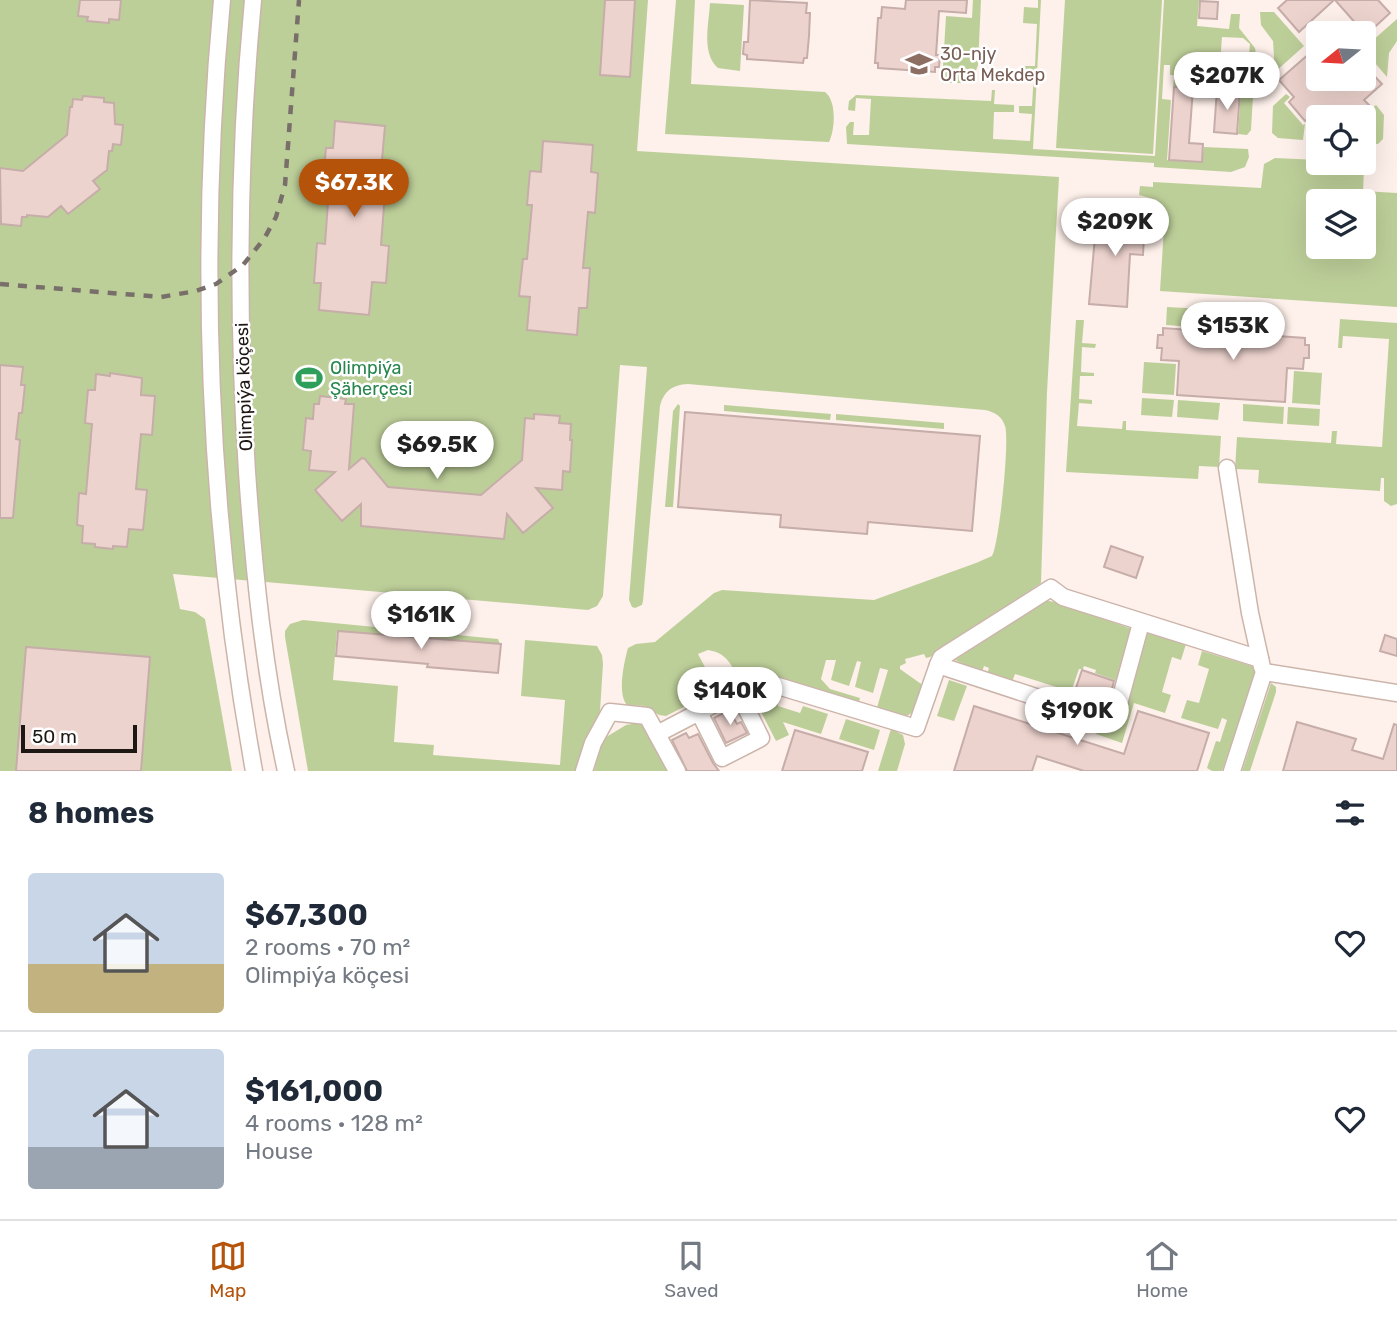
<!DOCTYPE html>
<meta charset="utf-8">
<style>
:root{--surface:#fff;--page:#f2f2f3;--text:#1f2937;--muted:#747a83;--line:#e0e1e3;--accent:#b45309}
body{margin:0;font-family:Rubik,sans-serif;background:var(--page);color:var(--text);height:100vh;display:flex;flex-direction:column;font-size:26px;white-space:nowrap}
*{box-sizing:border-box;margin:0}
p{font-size:23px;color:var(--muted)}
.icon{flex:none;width:38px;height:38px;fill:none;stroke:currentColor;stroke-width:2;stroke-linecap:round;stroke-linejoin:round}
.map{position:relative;height:771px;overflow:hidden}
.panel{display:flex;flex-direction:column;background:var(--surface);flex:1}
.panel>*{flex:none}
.needle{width:46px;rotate:252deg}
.tools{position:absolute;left:1306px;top:21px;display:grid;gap:14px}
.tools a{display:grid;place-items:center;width:70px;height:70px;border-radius:7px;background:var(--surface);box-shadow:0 7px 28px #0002;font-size:35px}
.scale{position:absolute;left:21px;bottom:18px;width:116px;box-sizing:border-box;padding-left:7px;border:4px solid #1f1713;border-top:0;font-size:19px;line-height:24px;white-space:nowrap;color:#1f1713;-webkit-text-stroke:5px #fff;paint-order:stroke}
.price{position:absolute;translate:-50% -60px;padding:0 16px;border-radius:24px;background:#fff;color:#222;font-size:23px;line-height:46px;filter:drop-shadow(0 2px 4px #0008)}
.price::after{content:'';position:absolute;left:50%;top:42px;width:21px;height:16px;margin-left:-10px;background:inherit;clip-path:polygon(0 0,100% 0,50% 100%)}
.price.current{background:var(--accent);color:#fff}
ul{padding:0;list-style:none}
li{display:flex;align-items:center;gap:21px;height:175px;padding:0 28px}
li+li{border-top:2px solid var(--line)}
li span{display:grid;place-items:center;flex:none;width:196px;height:140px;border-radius:7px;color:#555}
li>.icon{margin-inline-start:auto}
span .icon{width:84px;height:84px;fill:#fffc;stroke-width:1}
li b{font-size:30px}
h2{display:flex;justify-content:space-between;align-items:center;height:84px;padding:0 28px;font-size:30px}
.menu{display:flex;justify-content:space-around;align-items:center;height:98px;border-top:2px solid var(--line);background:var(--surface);font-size:19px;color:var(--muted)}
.menu a{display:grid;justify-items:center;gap:4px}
.menu .current{color:var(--accent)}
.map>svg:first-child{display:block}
.green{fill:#bdcf99;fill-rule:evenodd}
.building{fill:#edd3ce;stroke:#c6ada9;stroke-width:2}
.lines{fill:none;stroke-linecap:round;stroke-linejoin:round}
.street-casing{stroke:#cbb5ab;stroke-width:19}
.street{stroke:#fff;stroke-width:16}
.rail{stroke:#796f6a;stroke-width:4.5;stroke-dasharray:9 9;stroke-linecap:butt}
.labels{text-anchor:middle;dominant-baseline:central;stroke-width:5;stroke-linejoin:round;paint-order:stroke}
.education-label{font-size:18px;fill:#785e54;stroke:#fff;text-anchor:start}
.leisure-label{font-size:18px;fill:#27864d;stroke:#fff;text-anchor:start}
.street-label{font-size:18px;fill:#1f1713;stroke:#fff}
</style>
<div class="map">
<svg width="1397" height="771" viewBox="0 0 1397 771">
<rect width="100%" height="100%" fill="#fef0ea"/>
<g class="green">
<path d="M0,0H648L637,151L1059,177L1047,392L1041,583L930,657L926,658L924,654L905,659L906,663L900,666V669L924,686C912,721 911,720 876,711L888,670L880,668L873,693L855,687L861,662L857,661L849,686L831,680L836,660H826L821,679L830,689L860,698L858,705L739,681C732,665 727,653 708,650L698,654L717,690L666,716L659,715L645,706L627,705C617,694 624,662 628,648L636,644L655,642L714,593L722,590L874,600L976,563L992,556C999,545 1010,439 1005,426C1002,416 994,412 985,410L688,384C672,385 664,391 660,406L643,601L642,605L635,608L632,607L629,600L647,367L620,365L603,596L597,606L588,610L173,574L180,609L195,612L205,619L232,771H0Z"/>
<path d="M676,0H695L691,84L825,92C837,101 835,130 829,142L665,134Z"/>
<polygon points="973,0 981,0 978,65 975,73 963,83 942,83 946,16 972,18"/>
<polygon points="1038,0 1041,0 1033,149 1155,156 1164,0 1199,0 1197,26 1229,29 1231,14 1240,14 1239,28 1255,48 1256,54 1249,54 1250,44 1243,38 1222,37 1219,78 1170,75 1170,65 1164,65 1162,99 1171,100 1167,160 1202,162 1204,147 1248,149 1249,157 1245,167 1231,172 1154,167 1154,163 847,144 846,127 850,122 854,122 853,135 869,135 871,99 856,98 855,111 848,110 849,101 856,95 991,101 992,90 995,90 994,104 1014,105 1014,112 994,112 993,139 1030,141 1032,114 1019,113 1019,106 1032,106 1034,73 1021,72 1021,66 1035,66 1037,24 1023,23 1024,7 1038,8"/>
<polygon points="1065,0 1162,0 1153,154 1056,148"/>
<path d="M710,3L744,5L740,71L718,68C701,53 709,23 710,3Z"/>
<polygon points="1260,12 1274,12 1304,46 1275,72 1273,41 1261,25"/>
<polygon points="1397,19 1397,41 1389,53 1387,77 1363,49"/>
<polygon points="1249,61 1255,61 1251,130 1247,135 1238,134 1241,90 1173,86 1174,79 1224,83 1225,77 1247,79"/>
<polygon points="1286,94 1290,97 1284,103 1303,125 1305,124 1303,140 1278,138 1272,133 1273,106"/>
<polygon points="1376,105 1384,115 1383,139 1378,144 1363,143 1362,117"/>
<path d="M1275,158L1318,160V163H1359L1364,168L1363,191L1397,193V307L1160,291L1165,212L1157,200L1139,195L1140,186L1153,187V182L1261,188L1264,164ZM1318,201H1363V247H1318Z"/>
<polygon points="1167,307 1223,310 1222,317 1216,317 1215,322 1194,321 1193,327 1166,325"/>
<polygon points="1340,319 1397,323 1397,504 1391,506 1384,501 1384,478 1381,478 1380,491 1258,483 1259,470 1235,469 1237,437 1331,443 1332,431 1337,431 1336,444 1382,447 1389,339 1343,336 1342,348 1338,348"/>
<polygon points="1076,320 1084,320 1082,343 1096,344 1095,348 1082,347 1081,372 1094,373 1094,376 1080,376 1079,399 1092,400 1092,404 1079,403 1077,426 1122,429 1123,421 1126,421 1126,430 1221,436 1219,467 1199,466 1198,479 1066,472"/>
<polygon points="1144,362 1176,364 1174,395 1142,393"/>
<polygon points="1294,371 1322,373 1320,405 1292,403"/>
<polygon points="1142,398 1174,400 1172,417 1141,415"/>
<polygon points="1178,400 1220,403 1218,420 1177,417"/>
<polygon points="678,404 680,406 673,507 665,507 673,411"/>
<polygon points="1243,404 1284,407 1283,424 1243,421"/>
<polygon points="724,405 831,414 830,420 724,411"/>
<polygon points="1288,407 1320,409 1319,426 1287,424"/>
<polygon points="836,414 944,423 944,429 836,420"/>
<polygon points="1043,600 1055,602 1132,629 1120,682 1095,673 1096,670 1084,666 1083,669 1079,669 1072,689 1115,704 1109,713 1066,701 1069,691 1015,674 1012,682 987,674 989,668 984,666 982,672 955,660"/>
<polygon points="303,620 498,639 500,644 337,631 333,680 398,686 394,742 434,745 433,755 560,765 565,700 521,696 525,640 597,646 602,655 603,664 600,711 584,744 578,771 308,771 285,637 285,631 290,624"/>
<polygon points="1150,633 1186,644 1181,660 1172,657 1162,692 1171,695 1165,713 1134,703 1122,743 1096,734 1098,726 1116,731 1145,634"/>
<polygon points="1202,651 1255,667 1257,671 1222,771 1212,771 1207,768 1216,741 1220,742 1227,720 1222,718 1218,729 1181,718 1187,700 1199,703 1209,669 1198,665"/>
<polygon points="949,680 967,686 954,721 937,716"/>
<polygon points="1271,683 1276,687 1276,692 1250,771 1242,771"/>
<polygon points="773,693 777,696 778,706 800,713 803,706 828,714 821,734 783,722 789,735 776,741 755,700"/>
<polygon points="846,719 880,730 874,750 839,739"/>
<polygon points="638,723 643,724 668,771 594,771 603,739 626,725"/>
<polygon points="891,729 903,735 905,744 897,771 878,771"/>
</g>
<g class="building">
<polygon points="80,0 121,0 119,20 109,19 109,23 87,21 88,17 78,16"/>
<polygon points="605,0 635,0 630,77 600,75"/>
<polygon points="750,0 807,3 806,13 810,13 809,36 807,58 804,58 803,63 747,59 747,55 743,54 744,42 748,42"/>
<polygon points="906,0 967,0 966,13 939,11 936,55 940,55 939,67 935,67 935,72 878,68 878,63 875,63 878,18 881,18 882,7 905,9"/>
<polygon points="1287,0 1334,0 1299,32 1278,8"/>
<polygon points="1335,0 1378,0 1390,13 1366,35"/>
<polygon points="1200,1 1218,2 1217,19 1199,18"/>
<polygon points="1318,46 1318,79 1363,79 1363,64 1382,84 1364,100 1369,105 1355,117 1311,116 1305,121 1289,102 1294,97 1279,80"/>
<polygon points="1174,87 1193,88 1189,143 1203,144 1202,162 1169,160"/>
<polygon points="1217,89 1240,91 1237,134 1214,132"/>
<polygon points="83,96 104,98 104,102 114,103 115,124 123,125 121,145 113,144 112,151 109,151 107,170 93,181 100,189 68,214 61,206 48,217 27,215 27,217 22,217 21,226 1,224 0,168 23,171 67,135 70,107 72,107 73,99 82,100"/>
<polygon points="335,121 385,126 382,160 393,161 390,194 385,193 381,245 389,246 386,283 372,282 369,315 319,310 321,283 314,283 317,243 325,244 329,188 322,187 326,148 333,148"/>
<polygon points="543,141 593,145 591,172 598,173 595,213 588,212 583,268 590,268 587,308 579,308 577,335 527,330 530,297 519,296 523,259 527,259 532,205 527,205 530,171 541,172"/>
<polygon points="1097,214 1145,217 1143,255 1130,254 1127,307 1089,304"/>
<polygon points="1218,325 1251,328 1251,334 1305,338 1305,345 1309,345 1309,358 1304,358 1303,369 1287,368 1285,402 1177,395 1179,361 1161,360 1162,348 1157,348 1158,335 1163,335 1163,328 1218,332"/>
<polygon points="0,365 23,367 21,385 25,385 22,413 19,413 16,439 20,440 13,518 0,518"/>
<polygon points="110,373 142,378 141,395 155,396 152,435 141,434 136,489 147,490 143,530 129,529 127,547 113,546 113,549 95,547 95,544 82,543 83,526 77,525 79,493 86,494 92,424 85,423 88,390 95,390 96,374 110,376"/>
<polygon points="320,396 346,399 345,404 354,404 349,469 362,458 365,459 388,487 481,495 522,460 525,418 534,419 534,414 560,416 559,423 571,424 570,440 572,440 570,472 563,471 562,490 536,488 553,508 523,533 507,514 504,539 361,526 361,504 342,521 315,490 335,472 309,470 311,451 303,450 306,418 313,419 314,404 319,404"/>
<polygon points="685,412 980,436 972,531 868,522 867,534 780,527 781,515 678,507"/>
<polygon points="1111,546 1143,557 1136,578 1104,567"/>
<polygon points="338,631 501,644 498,673 427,667 428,664 336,656"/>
<polygon points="1385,635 1397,639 1397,656 1380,651"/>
<polygon points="26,647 150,657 141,771 16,771"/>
<polygon points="1082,670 1114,681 1109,700 1076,688"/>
<polygon points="974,706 1124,754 1138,711 1209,733 1197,771 1084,771 1037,756 1032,771 954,771"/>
<polygon points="729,710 737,724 741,722 747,733 726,743 714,718"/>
<polygon points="1297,722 1356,739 1352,750 1383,759 1394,724 1397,725 1397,771 1283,771"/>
<polygon points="795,730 868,752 862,771 782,771"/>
<polygon points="686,733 689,738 698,734 713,763 719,771 687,771 672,740"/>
</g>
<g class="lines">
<defs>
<g id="street">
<path d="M222,0C198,256 208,518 254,771"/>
<path d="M253,0C238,156 237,315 247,472C254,572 264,672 286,771"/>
<polyline points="1227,468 1250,613 1262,667"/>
<polyline points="938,665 941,658 950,652 1051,588 1063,597 1260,659"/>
<polyline points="699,712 722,758 761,738 738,692"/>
<polyline points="657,734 749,686 767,683 778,686 916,728 938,665 1097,717 1109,719 1117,711 1141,623"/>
<polyline points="584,771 593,743 610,712 647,716 677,771"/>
<polyline points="1232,771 1264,672 1397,693"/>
</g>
</defs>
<use href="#street" class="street-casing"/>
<use href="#street" class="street"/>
<polyline class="rail" points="0,284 161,297 196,291 216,284 243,265 264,239 276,217 285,185 299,0"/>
</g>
<defs>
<symbol id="school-bare" viewBox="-9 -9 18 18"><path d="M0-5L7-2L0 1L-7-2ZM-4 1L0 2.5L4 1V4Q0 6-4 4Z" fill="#8d6e63" stroke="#fff" stroke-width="2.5" paint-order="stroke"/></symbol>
<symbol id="stadium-bare" viewBox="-9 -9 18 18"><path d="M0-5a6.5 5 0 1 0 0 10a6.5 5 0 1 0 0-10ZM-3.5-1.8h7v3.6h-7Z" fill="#2e9e5b" stroke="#fff" stroke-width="2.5" paint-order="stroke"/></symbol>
</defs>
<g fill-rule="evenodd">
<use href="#school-bare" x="900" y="45" width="38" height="38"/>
<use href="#stadium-bare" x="290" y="359" width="38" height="38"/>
</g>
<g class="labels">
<g class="education-label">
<text x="940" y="54">30-njy<tspan x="940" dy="21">Orta Mekdep</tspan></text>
</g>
<g class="leisure-label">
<text x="330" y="368">Olimpiýa<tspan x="330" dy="21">Şäherçesi</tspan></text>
</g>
<g class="street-label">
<text transform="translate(244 387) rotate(-92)">Olimpiýa köçesi</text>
</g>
</g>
</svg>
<div class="tools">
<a><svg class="needle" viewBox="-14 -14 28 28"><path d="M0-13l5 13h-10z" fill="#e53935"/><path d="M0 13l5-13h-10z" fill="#747a83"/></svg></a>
<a><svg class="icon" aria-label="locate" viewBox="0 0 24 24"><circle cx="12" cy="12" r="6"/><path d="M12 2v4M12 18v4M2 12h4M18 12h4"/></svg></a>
<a><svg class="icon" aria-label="layers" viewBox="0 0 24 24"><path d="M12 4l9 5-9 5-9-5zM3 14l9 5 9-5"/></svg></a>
</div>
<div class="scale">50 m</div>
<b class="price" style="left:1227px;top:112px">$207K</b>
<b class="price current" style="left:354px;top:219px">$67.3K</b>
<b class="price" style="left:1115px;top:258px">$209K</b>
<b class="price" style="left:1233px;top:362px">$153K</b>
<b class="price" style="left:437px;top:481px">$69.5K</b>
<b class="price" style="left:421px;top:651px">$161K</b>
<b class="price" style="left:730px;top:727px">$140K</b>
<b class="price" style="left:1077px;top:747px">$190K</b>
</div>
<section class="panel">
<h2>8 homes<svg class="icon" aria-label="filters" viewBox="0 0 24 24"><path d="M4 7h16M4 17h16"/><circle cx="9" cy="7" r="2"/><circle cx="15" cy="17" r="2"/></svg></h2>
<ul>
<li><span style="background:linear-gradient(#c9d6e8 65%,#c2b280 0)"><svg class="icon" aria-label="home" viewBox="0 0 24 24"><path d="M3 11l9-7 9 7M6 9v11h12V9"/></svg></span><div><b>$67,300</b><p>2 rooms · 70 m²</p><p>Olimpiýa köçesi</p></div><svg class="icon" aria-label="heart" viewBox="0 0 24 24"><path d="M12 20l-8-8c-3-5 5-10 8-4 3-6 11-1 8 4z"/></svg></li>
<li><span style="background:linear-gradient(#c9d6e8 70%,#9aa5b1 0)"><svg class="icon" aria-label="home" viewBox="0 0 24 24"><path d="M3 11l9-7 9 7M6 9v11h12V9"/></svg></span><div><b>$161,000</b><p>4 rooms · 128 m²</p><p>House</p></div><svg class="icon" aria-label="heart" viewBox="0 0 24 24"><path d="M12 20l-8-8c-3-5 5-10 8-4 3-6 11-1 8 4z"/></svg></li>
</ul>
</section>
<nav class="menu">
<a class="current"><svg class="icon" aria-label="map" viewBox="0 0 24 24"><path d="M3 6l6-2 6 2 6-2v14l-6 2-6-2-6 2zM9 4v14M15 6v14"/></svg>Map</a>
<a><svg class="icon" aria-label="saved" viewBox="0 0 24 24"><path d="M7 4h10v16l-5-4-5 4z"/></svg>Saved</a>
<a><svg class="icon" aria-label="home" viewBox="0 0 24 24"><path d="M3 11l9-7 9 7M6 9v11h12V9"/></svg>Home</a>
</nav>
